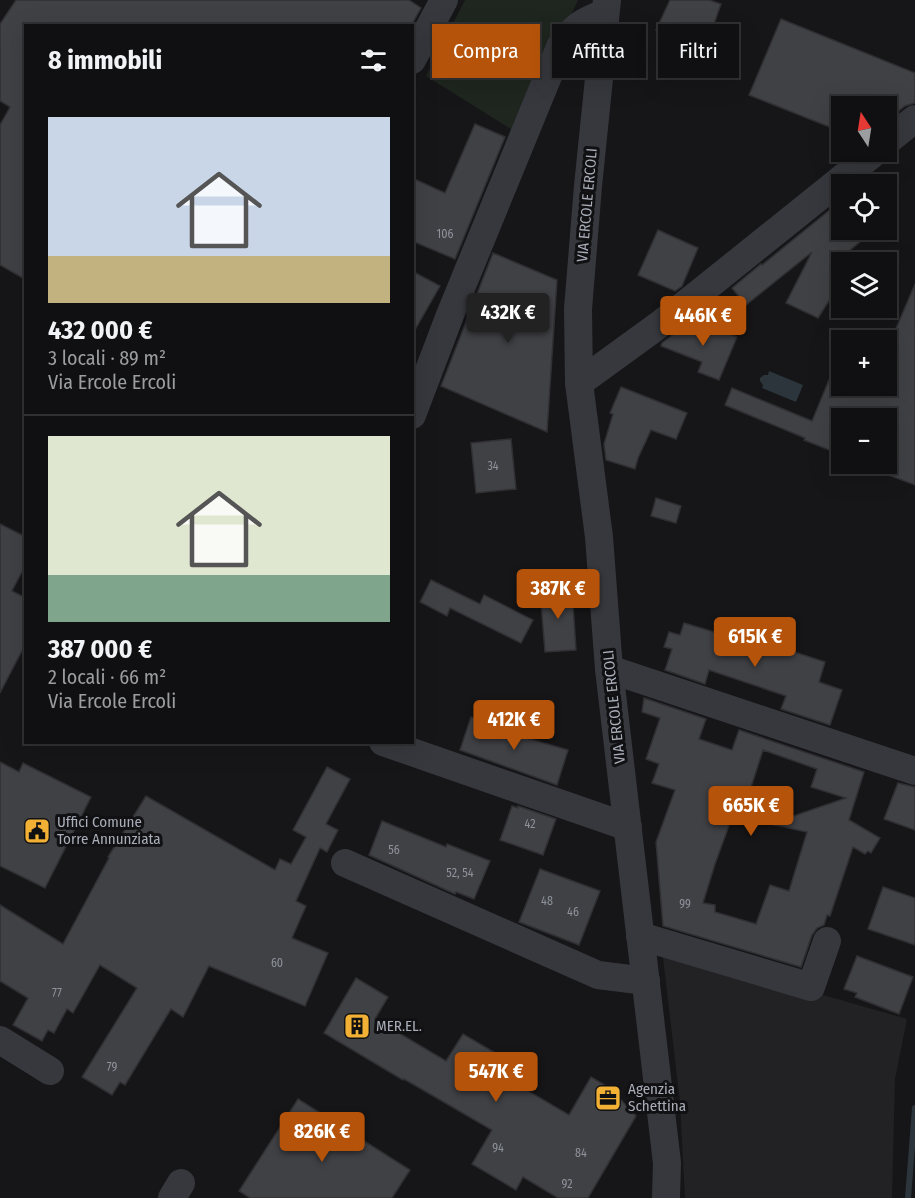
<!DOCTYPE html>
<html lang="it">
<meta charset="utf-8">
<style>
:root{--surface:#101012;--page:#1e1e20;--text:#f1f3f6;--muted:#9c9d9f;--line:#303032;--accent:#b45309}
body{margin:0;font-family:"Fira Sans Condensed",sans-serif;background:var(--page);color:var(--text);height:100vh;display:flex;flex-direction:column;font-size:22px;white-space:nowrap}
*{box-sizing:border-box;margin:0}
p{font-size:20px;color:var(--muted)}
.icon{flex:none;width:33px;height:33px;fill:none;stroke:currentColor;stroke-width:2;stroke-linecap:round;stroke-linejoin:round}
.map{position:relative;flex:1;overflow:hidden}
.details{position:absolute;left:24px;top:24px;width:390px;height:720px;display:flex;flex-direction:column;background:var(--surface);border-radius:0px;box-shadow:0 6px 24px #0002,0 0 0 2px var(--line)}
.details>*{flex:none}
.top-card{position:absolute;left:432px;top:24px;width:393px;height:54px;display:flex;gap:12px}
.needle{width:39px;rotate:348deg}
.controls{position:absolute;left:831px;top:96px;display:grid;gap:12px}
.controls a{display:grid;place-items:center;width:66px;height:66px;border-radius:0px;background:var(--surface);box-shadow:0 6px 24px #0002,0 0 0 2px var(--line);font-size:30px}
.price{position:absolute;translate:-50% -51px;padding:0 14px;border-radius:6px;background:var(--accent);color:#fff;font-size:20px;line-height:39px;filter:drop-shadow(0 2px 3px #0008)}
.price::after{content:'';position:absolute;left:50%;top:36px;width:18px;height:14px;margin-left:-9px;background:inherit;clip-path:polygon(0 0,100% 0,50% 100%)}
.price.on{background:#222;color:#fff}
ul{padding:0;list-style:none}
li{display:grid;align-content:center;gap:12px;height:318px;padding:0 24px}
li+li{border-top:2px solid var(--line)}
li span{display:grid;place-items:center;height:186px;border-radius:0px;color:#555}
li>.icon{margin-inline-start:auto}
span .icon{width:108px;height:108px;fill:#fffc;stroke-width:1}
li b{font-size:26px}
h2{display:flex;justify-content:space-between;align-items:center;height:72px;padding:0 24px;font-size:26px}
.tag{padding:0 21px;border-radius:0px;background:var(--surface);box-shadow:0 6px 24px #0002,0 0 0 2px var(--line);font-size:21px;line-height:54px}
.tag.on{background:var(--accent);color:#fff}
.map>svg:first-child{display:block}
.built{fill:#222225}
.green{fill:#1e261f}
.water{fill:#2c353c}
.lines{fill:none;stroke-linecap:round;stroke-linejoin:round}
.stream{stroke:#2c353c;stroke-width:6}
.building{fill:#404145;stroke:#303034;stroke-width:1.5;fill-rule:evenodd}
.minor{stroke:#37383d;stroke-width:28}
.labels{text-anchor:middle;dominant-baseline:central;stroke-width:6;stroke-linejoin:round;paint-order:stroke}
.number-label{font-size:12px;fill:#8e929b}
.street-label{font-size:15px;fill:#a8adb8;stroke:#111113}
.poi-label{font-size:15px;fill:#a8adb8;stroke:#111113;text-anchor:start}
</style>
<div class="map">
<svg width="915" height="1198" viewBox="0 0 915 1198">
<rect width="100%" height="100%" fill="#161618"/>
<polygon class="built" points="662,949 907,1019 895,1079 892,1198 685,1198 680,1102"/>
<polygon class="green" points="465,0 578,0 517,133 426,76"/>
<polygon class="water" points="769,371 803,385 796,402 762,388 763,385 760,381 760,378 764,375 768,375"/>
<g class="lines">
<polyline class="stream" points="908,1198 915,1108"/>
</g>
<g class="building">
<polygon points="16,0 409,0 421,8 411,26 26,26 26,280 0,265 0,125 10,107 0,101 0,24"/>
<polygon points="670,0 709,0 721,4 714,24 709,23 700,48 691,45 687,48 682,48 675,44 672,37 656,30"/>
<polygon points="781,19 915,73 915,103 905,106 886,121 886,106 842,106 842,132 749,95"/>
<polygon points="475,124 505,137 455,259 412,241 412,178 445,193"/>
<polygon points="842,200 842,230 874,230 842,257 842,278 831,295 832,296 818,318 786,303 812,252 746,305 732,288 761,264 762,265"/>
<polygon points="658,230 698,248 682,286 675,291 638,275"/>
<polygon points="493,253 557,280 547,432 441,386"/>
<polygon points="412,271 440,286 412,335"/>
<polygon points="915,284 915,485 886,474 886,418 842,418 842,455 804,440 805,438 725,405 732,388 812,421 829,380 842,386 886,386 886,352"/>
<polygon points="692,320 737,337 719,380 698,372 702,362 661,346 662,343"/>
<polygon points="621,387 687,413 676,439 651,430 638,458 635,469 606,460 604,444 613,414 610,413"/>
<polygon points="511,439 516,489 476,493 471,443"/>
<polygon points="656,498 681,506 676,523 651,516"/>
<polygon points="0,524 26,537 26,564 12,591 26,598 26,643 0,693"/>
<polygon points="431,580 480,604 484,595 533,620 521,643 450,608 447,616 420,602"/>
<polygon points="572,588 576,650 545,652 540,590"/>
<polygon points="684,623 731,637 735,626 775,639 773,645 825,662 819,682 842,690 830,725 781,709 786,696 709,670 705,684 665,670 672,649 664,647 669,632 680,635"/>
<path d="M644,698L706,719L699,739L732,750L739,730L864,772L849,820L880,838L871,853L868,851L865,854L853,847L830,916L827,915L824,925L817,928L812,935L801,967L663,926L656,842L675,790L652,783L659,764L646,759L660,718L642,712ZM763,750L817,769L811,787L846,798L770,824L807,832L789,891L770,885L756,924L715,912V905L703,903L715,864L734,812L742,815Z"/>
<polygon points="471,717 520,736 568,750 557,785 460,750"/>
<polygon points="0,762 19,772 23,763 91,797 45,888 0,866"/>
<polygon points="327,767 350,779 326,824 338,830 327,852 320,848 296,901 306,906 292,938 328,953 305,1006 209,966 183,1017 171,1009 125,1085 120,1082 112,1095 82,1077 137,988 100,965 73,1013 67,1009 54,1033 48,1030 42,1041 13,1025 28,998 0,981 0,905 63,944 109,858 108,857 146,796 275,870 280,859 291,864 306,837 293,830"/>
<polygon points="898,783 915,787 915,830 884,819"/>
<polygon points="512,806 518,808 518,806 556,819 543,855 500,840"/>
<polygon points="382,821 446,847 447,844 490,861 474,899 456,892 455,894 369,855"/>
<polygon points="540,869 600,891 579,945 519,922"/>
<polygon points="883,887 915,898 915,945 868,929"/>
<polygon points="857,956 913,977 899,1014 855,997 857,993 844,989"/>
<polygon points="356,978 388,997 375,1019 446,1061 463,1034 519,1067 511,1081 569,1115 591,1077 610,1088 636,1116 588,1198 558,1198 523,1177 516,1190 472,1164 492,1130 404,1079 403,1080 324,1033"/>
<polygon points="298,1099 410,1170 392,1198 250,1198 239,1191"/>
</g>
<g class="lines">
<g class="minor">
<polyline points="607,0 588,186 578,309 579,383 599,537 609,669 667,1163 666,1198"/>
<polyline points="412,60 444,0"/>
<polyline points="886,142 915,119"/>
<polyline points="579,383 663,322 875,152"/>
<path d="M412,415L450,315L560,47C575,26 581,22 605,13"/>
<polyline points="609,669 915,771"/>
<polyline points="383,742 628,827"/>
<polyline points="345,863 598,975 646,981"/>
<polyline points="640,936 811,987 827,941"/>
<polyline points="0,1040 50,1071"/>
<polyline points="172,1198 181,1183"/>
</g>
</g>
<defs>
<symbol id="civic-square" viewBox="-11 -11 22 22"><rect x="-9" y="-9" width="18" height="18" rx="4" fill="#f2b134" stroke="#111113"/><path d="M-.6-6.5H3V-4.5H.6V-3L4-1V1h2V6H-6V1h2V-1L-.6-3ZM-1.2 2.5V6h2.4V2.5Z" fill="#111"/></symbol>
<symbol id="building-square" viewBox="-11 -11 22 22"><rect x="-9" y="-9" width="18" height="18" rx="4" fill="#f2b134" stroke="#111113"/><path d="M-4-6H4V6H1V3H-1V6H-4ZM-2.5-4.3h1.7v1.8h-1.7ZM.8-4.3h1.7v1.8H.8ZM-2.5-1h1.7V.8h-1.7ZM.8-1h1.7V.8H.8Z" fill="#111"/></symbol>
<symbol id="office-square" viewBox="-11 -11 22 22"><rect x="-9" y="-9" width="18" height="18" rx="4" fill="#f2b134" stroke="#111113"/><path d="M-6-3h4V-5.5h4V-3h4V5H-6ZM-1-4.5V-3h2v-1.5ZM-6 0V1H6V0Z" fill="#111"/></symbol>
</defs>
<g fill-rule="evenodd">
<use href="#civic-square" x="22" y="816" width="30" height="30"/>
<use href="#building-square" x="342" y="1011" width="30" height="30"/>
<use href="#office-square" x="593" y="1083" width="30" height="30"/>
</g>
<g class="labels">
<g class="number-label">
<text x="445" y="234">106</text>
<text x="493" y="466">34</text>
<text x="530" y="824">42</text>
<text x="394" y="850">56</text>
<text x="460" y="873">52, 54</text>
<text x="547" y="901">48</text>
<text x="685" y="904">99</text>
<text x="573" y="912">46</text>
<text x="277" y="963">60</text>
<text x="57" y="993">77</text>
<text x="112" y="1067">79</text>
<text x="498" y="1148">94</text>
<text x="581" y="1153">84</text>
<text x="567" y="1184">92</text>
</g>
<g class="street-label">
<text transform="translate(587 205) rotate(-85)">VIA ERCOLE ERCOLI</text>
<text transform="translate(614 707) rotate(-96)">VIA ERCOLE ERCOLI</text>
</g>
<g class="poi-label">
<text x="57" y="822">Uffici Comune<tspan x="57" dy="17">Torre Annunziata</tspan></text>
<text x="376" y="1026">MER.EL.</text>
<text x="628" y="1089">Agenzia<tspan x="628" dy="17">Schettina</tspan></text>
</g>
</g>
</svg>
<div class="controls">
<a><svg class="needle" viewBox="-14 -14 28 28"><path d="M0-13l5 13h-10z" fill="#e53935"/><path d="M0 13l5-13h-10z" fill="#9c9d9f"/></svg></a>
<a><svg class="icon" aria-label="locate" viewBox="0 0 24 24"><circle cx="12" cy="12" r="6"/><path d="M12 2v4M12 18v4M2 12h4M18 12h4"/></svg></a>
<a><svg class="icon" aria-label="layers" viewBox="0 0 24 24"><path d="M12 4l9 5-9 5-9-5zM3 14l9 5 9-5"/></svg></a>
<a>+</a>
<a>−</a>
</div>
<b class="price on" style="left:508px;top:344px">432K €</b>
<b class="price" style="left:703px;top:347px">446K €</b>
<b class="price" style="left:558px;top:620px">387K €</b>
<b class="price" style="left:755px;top:668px">615K €</b>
<b class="price" style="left:514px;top:751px">412K €</b>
<b class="price" style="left:751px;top:837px">665K €</b>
<b class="price" style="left:496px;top:1103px">547K €</b>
<b class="price" style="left:322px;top:1163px">826K €</b>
<div class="top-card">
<a class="tag on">Compra</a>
<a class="tag">Affitta</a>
<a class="tag">Filtri</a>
</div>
<section class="details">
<h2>8 immobili<svg class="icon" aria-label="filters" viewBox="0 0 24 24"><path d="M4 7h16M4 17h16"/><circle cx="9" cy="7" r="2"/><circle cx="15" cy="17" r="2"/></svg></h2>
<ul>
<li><span style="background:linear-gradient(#c9d6e8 75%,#c2b280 0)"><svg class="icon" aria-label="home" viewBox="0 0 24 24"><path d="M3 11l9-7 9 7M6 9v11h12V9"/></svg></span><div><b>432 000 €</b><p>3 locali · 89 m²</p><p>Via Ercole Ercoli</p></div></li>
<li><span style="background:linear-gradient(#dfe7d0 75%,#7fa58c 0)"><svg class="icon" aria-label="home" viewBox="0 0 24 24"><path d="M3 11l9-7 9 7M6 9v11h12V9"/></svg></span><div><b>387 000 €</b><p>2 locali · 66 m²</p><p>Via Ercole Ercoli</p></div></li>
</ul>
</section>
</div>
